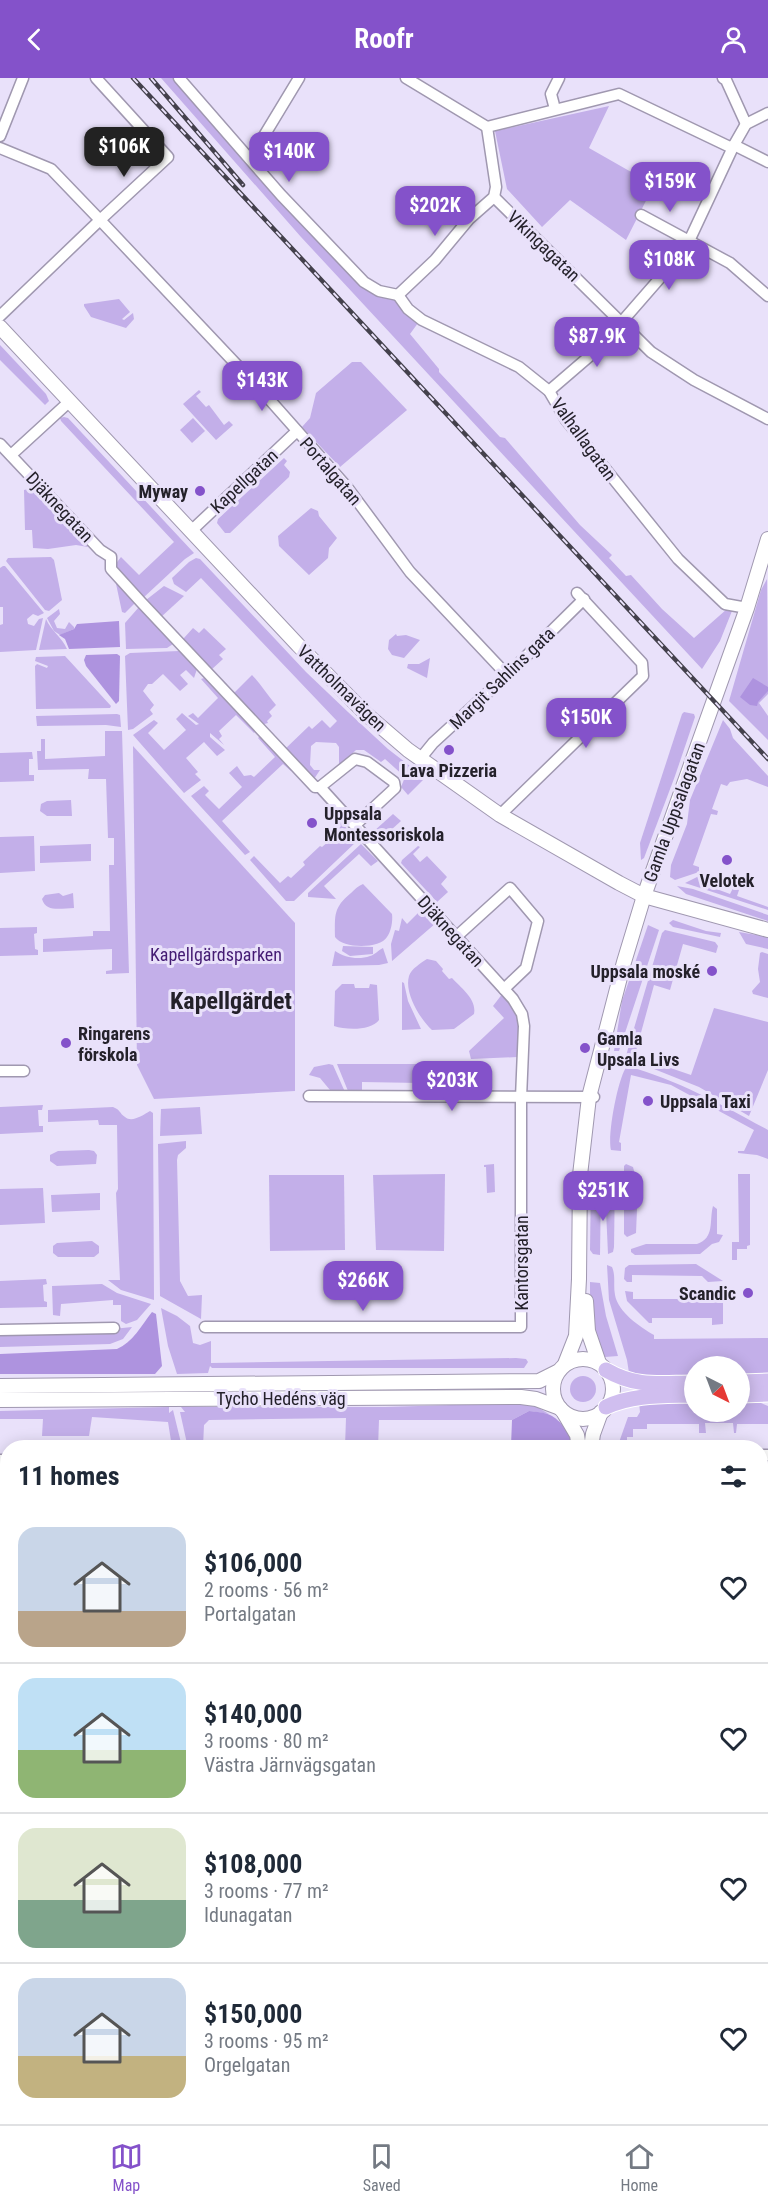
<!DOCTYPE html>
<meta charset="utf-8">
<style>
:root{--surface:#fff;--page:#f6f6f7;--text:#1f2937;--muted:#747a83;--line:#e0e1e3;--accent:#8452ca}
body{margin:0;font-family:"Roboto Condensed",sans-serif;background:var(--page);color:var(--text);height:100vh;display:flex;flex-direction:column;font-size:22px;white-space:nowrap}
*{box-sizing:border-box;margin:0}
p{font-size:20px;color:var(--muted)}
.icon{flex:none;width:33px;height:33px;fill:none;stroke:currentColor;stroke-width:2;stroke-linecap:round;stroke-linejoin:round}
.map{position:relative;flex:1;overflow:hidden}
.side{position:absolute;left:0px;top:1362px;width:768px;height:684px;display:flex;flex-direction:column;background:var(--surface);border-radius:24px 24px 0 0;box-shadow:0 3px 15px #0003}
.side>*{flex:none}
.needle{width:39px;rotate:138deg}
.tools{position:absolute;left:684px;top:1278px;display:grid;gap:12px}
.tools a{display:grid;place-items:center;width:66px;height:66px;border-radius:50%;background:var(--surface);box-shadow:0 3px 15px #0003;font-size:30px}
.price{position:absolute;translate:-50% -51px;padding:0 14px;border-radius:12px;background:var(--accent);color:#fff;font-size:20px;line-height:39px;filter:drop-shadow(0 2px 3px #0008)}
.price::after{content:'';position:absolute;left:50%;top:36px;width:18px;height:14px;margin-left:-9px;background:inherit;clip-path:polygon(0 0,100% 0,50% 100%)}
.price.active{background:#222;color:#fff}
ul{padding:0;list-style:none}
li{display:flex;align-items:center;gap:18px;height:150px;padding:0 18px}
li+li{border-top:2px solid var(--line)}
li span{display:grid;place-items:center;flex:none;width:168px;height:120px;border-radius:18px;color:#555}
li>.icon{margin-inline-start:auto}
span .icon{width:72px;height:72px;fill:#fffc;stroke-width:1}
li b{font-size:26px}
h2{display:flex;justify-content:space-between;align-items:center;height:72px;padding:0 18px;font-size:26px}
header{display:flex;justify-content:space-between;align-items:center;height:78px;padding:0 18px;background:var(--accent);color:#fff;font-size:27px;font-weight:700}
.tab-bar{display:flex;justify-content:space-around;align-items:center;height:84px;border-top:2px solid var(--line);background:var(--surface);font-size:16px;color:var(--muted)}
.tab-bar a{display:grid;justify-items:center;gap:3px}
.tab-bar .active{color:var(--accent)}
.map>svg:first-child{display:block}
.green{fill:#c3afe9}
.forest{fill:#ae93df}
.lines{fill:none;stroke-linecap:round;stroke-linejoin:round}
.street-casing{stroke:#a098b0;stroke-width:13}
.secondary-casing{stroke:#a098b0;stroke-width:16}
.primary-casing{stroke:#fff;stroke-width:17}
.street{stroke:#fff;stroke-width:10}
.secondary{stroke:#fff;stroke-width:14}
.primary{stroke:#d0beef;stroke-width:15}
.rail-casing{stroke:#44414c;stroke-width:4.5}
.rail{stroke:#e9e1fa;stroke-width:2;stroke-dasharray:7;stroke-linecap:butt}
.poi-dot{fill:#8452ca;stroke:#e9e1fa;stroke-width:2}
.labels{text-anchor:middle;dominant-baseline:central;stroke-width:6;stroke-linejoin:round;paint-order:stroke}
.street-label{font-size:18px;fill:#24212a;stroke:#e9e1fa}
.poi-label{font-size:18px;font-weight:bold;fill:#24212a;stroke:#e9e1fa;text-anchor:start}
.park-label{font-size:18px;fill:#441b73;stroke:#e9e1fa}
.district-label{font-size:24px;font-weight:bold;fill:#24212a;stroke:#e9e1fa}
</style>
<header><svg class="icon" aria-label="back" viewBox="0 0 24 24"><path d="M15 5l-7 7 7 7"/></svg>Roofr<svg class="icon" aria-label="person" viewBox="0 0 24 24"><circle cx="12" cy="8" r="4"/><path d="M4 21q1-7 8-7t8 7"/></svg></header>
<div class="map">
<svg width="768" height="2046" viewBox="0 0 768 2046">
<rect width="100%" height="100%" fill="#e9e1fa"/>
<g class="green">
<polygon points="161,0 176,0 367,208 390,217 418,245 410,256 439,291 439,294 500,359 505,360 580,447 612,477 609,480 626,498 631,497 662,531 694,560 727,531 732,533 720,563 702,591 301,159"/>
<polygon points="609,28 589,70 654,107 626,162 570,122 542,149 507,111 495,53"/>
<polygon points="119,221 130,234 122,241 124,242 133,235 134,241 126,250 91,239 84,228 84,226"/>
<polygon points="0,267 46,316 49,323 45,327 0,282"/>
<polygon points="352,284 361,284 407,332 340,389 302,349 310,340 316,315"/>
<polygon points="199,312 201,314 196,318 206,329 209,327 224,347 229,343 233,347 216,362 183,326"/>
<polygon points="64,339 68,340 194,475 185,481 143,520 114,488 121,479 139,497 174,464 61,343 60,340"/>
<polygon points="193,340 205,353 192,365 180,352"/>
<polygon points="284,380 287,383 284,387 290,394 289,399 230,455 225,455 217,445 218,441"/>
<polygon points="33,410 88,469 76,467 48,471 33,470 32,452 25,452 24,412"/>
<polygon points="311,430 318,433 319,438 337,460 329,470 328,480 309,497 279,468 278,458"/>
<polygon points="51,479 54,482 62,522 49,533 45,532 6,483 8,480"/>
<polygon points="196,480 200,481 306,594 348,634 388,671 423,698 424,701 408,717 401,709 405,699 385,681 381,684 364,672 356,672 339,688 339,669 336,665 316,664 311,668 310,687 314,692 320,692 314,701 284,672 309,648 312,651 322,642 330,650 337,643 201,500 186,514 174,506 172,500 189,484"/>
<polygon points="3,488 5,488 44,535 38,538 33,536 27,541 28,546 34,548 39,541 43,540 36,572 0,574 0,547 3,546 3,529 0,529 0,490"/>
<polygon points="115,501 135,525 125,535 122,534"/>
<polygon points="767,501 768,616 759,625 768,638 768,662 729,623 761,512"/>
<polygon points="164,508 184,518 161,539 146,522"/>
<polygon points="139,529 173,566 167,570 126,571 125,545"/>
<polygon points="59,531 60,536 54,543 57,550 65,551 69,544 74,549 74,551 60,557 54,553 47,540"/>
<path d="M46,541C51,553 62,559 67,571L39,572Z"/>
<polygon points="193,550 199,555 204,550 226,571 219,577 223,581 211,592 183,564 184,560"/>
<polygon points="396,556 397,558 406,557 420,562 404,580 392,577 388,571 389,562"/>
<polygon points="179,573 197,591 194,600 186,592 180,597 188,606 180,613 163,596 152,606 148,606 143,613 154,627 150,632 153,636 133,651 128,652 125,578 130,575"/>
<polygon points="65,578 111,628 110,630 36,631 35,588 37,586 47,590 48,588 35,583 36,579"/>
<polygon points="430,580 427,600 407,590 408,586 419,586"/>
<path d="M217,597L234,615L252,597C261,606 267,617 276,627L269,634L272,638L267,643L268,645L261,647Z"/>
<polygon points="204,600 255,654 254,655 236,637 219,653 222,658 219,661 224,667 210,655 210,659 225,672 217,678 204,664 186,680 198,694 195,696 201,702 184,715 133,657 154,642 158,645 148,655 164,672 186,652 176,641 182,635 196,647 199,646 188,638 193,635 198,640 218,620 201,601"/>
<polygon points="684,634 694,636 695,639 675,698 644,780 641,782 640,765 682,636"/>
<polygon points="117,636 120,637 121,649 106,647 37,648 36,638"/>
<polygon points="723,642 730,651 733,660 768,698 768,709 747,701 730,704 727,708 721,706 712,731 718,733 717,737 711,736 693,787 699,789 699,794 675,802 670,799 671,787 687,746 690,722"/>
<polygon points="105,653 122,653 129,895 106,896 106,893 112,892 112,871 43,874 43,861 93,858 93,853 110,853 109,787 114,787 114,760 108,760 106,701 88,701 89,691 38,692 37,673 41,673 41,661 45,661 45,681 105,678"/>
<polygon points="260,658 292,690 291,693 283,686 222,743 250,774 245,777 191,718 204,708 209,713 205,717 219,731 242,709 229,695 237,688 244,698 251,697 254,699 275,679 258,660"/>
<polygon points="133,668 295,845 295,1013 154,1021 137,987"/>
<polygon points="32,674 33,681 29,681 29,697 34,697 34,703 0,704 0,675"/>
<polygon points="71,722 72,738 47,738 40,733 41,726 47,723"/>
<polygon points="393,736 401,743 380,762 374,753"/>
<polygon points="335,738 356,760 357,763 294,823 286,823 250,782 254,778 280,805 288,798 291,800 305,787 303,784 320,768 322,769 329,763 328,761 341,748 334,739"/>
<polygon points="34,758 35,793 0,795 0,759"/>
<polygon points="91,766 91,783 40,785 40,768"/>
<polygon points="361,766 378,783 371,788 359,776 324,808 336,821 308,819 308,815"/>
<polygon points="418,768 420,769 413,776 420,784 427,778 447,799 441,806 448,814 437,824 401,785 402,782"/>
<polygon points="699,798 705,800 703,806 730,816 733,810 739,812 737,818 768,829 768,832 685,805"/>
<path d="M363,806L392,836C393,843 391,854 387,859C380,871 343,871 335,859C335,837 333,830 351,815C355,811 358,808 363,806Z"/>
<polygon points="677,808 693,811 768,837 768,843 686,816"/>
<path d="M59,815L63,818L73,815L74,830C62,830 46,835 42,821L45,817Z"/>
<polygon points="423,830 436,845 392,883 391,866 395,852 399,853 402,840 407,846"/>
<polygon points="673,842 706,853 721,855 720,859 673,849 669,845"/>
<polygon points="648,847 659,852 619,973 614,973 622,923"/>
<polygon points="37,849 37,855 34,856 35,871 38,872 38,877 0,878 0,850"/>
<polygon points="665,852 715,864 718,868 716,875 683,866 670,912 654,907 636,973 642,981 638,986 625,981 662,855"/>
<polygon points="739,854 768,859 768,871 746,866"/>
<polygon points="343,868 373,869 373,876 350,878 342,873"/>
<path d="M383,870L388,885L379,887L332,888L335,873C345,880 359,882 370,878C375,877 378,872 383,870Z"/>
<polygon points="762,874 768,876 768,920 753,916 752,913 760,904 758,891 760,875"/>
<path d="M427,881L436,883L443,891L442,893L449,901L452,900C461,910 477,921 474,936L454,951L432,952C420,941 404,915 409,898C411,891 421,885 427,881Z"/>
<polygon points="402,904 404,905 408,923 421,951 402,952"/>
<path d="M342,906H354L355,910H369L370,906L377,907L379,942C371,953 346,952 334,948L335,913Z"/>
<polygon points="503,915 519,935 517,979 471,981 469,973 504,940 493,928"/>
<polygon points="714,930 768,944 768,992 749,1038 699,1009 644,987 647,982 691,997"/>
<polygon points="485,985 484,1014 475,1014 475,1005 424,1005 423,986"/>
<polygon points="329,986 333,987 345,1014 330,1012 320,1000 309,997 314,989"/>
<polygon points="337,986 418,986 420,1005 362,1004 362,1014 348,1013"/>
<path d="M627,988C680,1003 720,1026 768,1052V1081L757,1077L738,1075V1073H744L754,1052L671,1007L631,997L619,1064L621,1065V1073L611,1072C607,1058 618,999 627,988Z"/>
<polygon points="43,1027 42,1032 38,1032 39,1048 43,1048 43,1054 0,1056 0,1029"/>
<path d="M113,1029C121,1032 119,1035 125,1039C132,1045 143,1037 150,1033L153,1035L154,1222L121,1212L108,1202H120L116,1115L118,1111L117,1047H99L98,1042L48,1044V1032Z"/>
<polygon points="200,1029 202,1056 160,1058 161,1031"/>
<polygon points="186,1063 186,1070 178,1077 177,1082 180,1203 188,1218 202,1217 201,1241 160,1218 158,1066"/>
<polygon points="89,1072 94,1073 97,1077 96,1086 57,1088 50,1083 50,1077 58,1073"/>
<polygon points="494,1086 495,1114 487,1115 486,1089 484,1089 484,1087"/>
<polygon points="626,1086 633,1089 638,1108 636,1155 627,1159 624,1156 624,1088"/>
<polygon points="608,1093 615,1099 614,1169 613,1174 608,1176 606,1132"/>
<polygon points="445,1096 444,1173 376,1172 373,1097"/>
<polygon points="738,1096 750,1096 750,1167 747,1168 747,1171 737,1171 737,1182 732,1182 732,1164 739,1164"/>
<polygon points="269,1097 344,1097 345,1172 270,1173"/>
<polygon points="593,1102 598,1103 601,1106 600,1177 593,1176 590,1172 591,1104"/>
<polygon points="43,1110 45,1145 0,1147 0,1111"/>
<polygon points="100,1115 100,1132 52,1134 51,1117"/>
<path d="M713,1128L717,1131V1156L723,1157L719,1164L712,1166L700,1176L635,1177L631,1174V1171L646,1166H697C715,1160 709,1143 713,1128Z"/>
<polygon points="92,1163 99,1168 99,1175 94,1179 58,1179 53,1175 53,1168 57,1165"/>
<polygon points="696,1186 723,1203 708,1204 702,1198 632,1197 632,1204 627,1204 624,1201 625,1190 629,1187"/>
<path d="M607,1187L612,1189C616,1198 613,1207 615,1217C618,1234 640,1249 654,1257V1261L768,1260V1297H740V1288H694V1299L655,1300L629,1295L627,1282L609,1222Z"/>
<polygon points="46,1201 47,1206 43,1207 44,1223 47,1224 47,1229 0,1230 0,1203"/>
<polygon points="590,1204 600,1205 606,1238 618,1278 605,1279 602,1276 590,1244"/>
<polygon points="102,1206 117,1215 151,1226 137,1242 126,1246 121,1243 121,1227 113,1227 113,1222 61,1226 60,1238 53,1237 52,1208"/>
<polygon points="625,1213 633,1214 633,1221 712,1221 712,1214 715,1213 723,1220 723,1246 712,1247 712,1240 652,1240 652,1245 649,1245 627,1223"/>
<polygon points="161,1230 177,1238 190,1248 193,1265 200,1267 211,1263 211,1285 516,1280 526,1281 528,1284 524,1290 212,1290 210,1288 208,1295 177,1296 168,1268"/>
<polygon points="132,1249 123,1261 110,1266 0,1269 0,1255 113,1251"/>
<circle cx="583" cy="1311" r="13"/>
<polygon points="517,1325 537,1329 549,1336 529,1333 512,1342 379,1342 378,1370 345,1369 346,1340 209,1342 204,1347 203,1369 188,1370 180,1334 185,1334 181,1329 385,1329"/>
<polygon points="639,1325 694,1325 694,1334 740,1334 740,1325 761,1325 768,1328 768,1346 737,1346 736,1355 734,1355 733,1345 705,1345 706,1355 699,1355 699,1346 647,1346 647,1351 633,1351 633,1359 627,1359 627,1369 617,1370 628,1339 637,1339 640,1334"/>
<polygon points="169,1329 169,1335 173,1332 182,1369 172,1369 168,1344 92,1339 89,1358 42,1358 43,1341 0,1341 0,1333"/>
<polygon points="762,1497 768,1508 768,1576 761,1576 760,1498"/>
<polygon points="7,1815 7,1881 0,1866 0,1818"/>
<polygon points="308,2039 344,2039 351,2046 300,2046"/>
</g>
<g class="forest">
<polygon points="119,543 120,569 69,571 65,561 59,557 74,551 77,546"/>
<polygon points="117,576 120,578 119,623 116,626 86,588 84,582 86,577"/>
<polygon points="753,600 768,609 768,613 758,624 757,628 750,627 740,619"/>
<path d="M152,1234L156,1236L162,1288L155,1296H0V1276L117,1271C133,1264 141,1248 152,1234Z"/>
<path d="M529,1333C536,1334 546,1334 552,1338C562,1344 573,1358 571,1370H515L511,1368L512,1342Z"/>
<polygon points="768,1746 768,1929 761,1936 760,1754"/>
<polygon points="441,2038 644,2039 637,2046 433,2046"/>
</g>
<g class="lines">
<defs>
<g id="street">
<polyline points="179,0 281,117 364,204 379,213 398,217"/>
<polyline points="406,0 487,49"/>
<polyline points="723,0 726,2 746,46"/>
<polyline points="555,31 551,16 559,0"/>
<polyline points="0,58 23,0"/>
<polyline points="734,67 768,84"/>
<polyline points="0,70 51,91 100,142 168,79 96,0"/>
<polyline points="250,81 299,0"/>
<polyline points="494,119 651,274 694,302 768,341"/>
<polyline points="641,137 730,185 768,218"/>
<polyline points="398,217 408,231 422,242 519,289 549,313 566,342 678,481 725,526 747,530"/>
<polyline points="398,217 435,182 469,141 494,119 496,109 487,49 619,16 732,70"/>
<polyline points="0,238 100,142 269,321 347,409 410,494 507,597"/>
<polyline points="549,313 599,270 660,200 690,161 734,67 746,46 768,35"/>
<polyline points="0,366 100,472 111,479 111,491 141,524 315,709 320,709 513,921 522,936 524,948 521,1020 521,1249 205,1249"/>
<polyline points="11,377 70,323"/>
<polyline points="191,453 297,353"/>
<polyline points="420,681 433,665 507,597 584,521"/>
<polyline points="320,709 355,681 367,684 394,704 395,710 355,747"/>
<polyline points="500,737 643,598 642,585 577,515"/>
<polyline points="456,859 510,810 538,843 526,890 504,911"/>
<polyline points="0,993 24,993"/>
<polyline points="309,1018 594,1019"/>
<polyline points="0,1252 114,1250"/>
<polyline points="760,1377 768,1377"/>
<polyline points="0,1382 8,1382"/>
<polyline points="0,1714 8,1738"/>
<polyline points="760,1751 768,1745"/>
<polyline points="171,2038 177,2046"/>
<polyline points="0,2039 8,2034"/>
<polyline points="426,2046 435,2038"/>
<polyline points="762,2046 768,2041"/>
</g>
<g id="secondary">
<polyline points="0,249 298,567 366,636 408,672 500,737 619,805 644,818 768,852"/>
<polyline points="586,1223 588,1253 599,1285"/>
<circle cx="583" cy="1311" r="30"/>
<polyline points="565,1286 576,1258 579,1201 580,1097 589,1019 624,884 644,818 747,530 768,461"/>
<polyline points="0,1308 539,1303 557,1294"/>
<polyline points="0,1322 521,1319 536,1321 560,1330"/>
<polyline points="564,1335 577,1357 579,1370"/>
<polyline points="591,1370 593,1356 601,1334"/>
<polyline points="760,1770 768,1779"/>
<polyline points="0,1910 8,1925"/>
<polyline points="63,2038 68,2046"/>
<polyline points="91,2038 96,2046"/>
</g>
<g id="primary">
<path d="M606,1292C637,1310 660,1305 694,1305"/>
<polyline points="740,1304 768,1303"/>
<polyline points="740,1317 768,1316"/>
<path d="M606,1329C634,1316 664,1318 694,1317"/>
</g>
</defs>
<use href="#street" class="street-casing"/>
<use href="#secondary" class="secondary-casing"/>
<use href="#primary" class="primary-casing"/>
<use href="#street" class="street"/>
<use href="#secondary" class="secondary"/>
<use href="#primary" class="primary"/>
<defs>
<g id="rail">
<polyline points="133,0 768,681"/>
<polyline points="151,0 243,107"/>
</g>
</defs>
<use href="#rail" class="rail-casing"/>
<use href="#rail" class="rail"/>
</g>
<g class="poi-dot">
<circle cx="200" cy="413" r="6"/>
<circle cx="449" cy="672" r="6"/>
<circle cx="312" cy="745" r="6"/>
<circle cx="727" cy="782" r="6"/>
<circle cx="712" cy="893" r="6"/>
<circle cx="66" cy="965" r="6"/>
<circle cx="585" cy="970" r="6"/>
<circle cx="648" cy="1023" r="6"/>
<circle cx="748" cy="1215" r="6"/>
</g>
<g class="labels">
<g class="street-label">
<text transform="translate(544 168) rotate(44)">Vikingagatan</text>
<text transform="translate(584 361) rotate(54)">Valhallagatan</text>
<text transform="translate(331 393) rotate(49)">Portalgatan</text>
<text transform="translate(244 403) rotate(-43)">Kapellgatan</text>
<text transform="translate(60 429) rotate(47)">Djäknegatan</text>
<text transform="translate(502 600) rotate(-44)">Margit Sahlins gata</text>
<text transform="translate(342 610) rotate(44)">Vattholmavägen</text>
<text transform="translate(674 734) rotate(-70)">Gamla Uppsalagatan</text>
<text transform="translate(451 853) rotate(48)">Djäknegatan</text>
<text transform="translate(521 1185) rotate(-90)">Kantorsgatan</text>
<text x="281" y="1320">Tycho Hedéns väg</text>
</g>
<g class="poi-label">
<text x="188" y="413" text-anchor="end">Myway</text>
<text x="449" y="692" text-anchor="middle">Lava Pizzeria</text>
<text x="324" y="735">Uppsala<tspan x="324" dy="21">Montessoriskola</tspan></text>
<text x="727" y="802" text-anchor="middle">Velotek</text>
<text x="700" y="893" text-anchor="end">Uppsala moské</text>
<text x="78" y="955">Ringarens<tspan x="78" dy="21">förskola</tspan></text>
<text x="597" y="960">Gamla<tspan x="597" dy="21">Upsala Livs</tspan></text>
<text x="660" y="1023">Uppsala Taxi</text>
<text x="736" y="1215" text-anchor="end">Scandic</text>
</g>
<g class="park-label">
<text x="216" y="876">Kapellgärdsparken</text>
</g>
<g class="district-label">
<text x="231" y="923">Kapellgärdet</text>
</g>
</g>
</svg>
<div class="tools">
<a><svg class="needle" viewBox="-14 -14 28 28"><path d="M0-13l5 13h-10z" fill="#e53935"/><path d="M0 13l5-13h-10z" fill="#747a83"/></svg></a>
</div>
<b class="price active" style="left:124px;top:100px">$106K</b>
<b class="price" style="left:289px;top:105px">$140K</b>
<b class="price" style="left:670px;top:135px">$159K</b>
<b class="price" style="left:435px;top:159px">$202K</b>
<b class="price" style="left:669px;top:213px">$108K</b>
<b class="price" style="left:597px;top:290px">$87.9K</b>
<b class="price" style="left:262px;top:334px">$143K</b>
<b class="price" style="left:586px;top:671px">$150K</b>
<b class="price" style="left:452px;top:1034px">$203K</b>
<b class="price" style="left:603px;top:1144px">$251K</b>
<b class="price" style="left:363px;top:1234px">$266K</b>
<section class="side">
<h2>11 homes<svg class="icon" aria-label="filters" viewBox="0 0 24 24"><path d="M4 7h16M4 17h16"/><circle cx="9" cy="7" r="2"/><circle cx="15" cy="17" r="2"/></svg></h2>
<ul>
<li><span style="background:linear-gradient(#c9d6e8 70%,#b9a48a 0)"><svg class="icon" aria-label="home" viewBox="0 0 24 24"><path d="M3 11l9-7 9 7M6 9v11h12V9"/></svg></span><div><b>$106,000</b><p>2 rooms · 56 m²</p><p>Portalgatan</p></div><svg class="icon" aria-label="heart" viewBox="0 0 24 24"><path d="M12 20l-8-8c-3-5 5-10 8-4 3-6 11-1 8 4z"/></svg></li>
<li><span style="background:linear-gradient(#bfe0f5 60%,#8fb573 0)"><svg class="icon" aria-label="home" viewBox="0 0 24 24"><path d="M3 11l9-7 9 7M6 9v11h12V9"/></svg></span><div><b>$140,000</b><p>3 rooms · 80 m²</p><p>Västra Järnvägsgatan</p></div><svg class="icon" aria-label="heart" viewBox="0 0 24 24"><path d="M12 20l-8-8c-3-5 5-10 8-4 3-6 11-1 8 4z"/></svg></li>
<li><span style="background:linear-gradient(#dfe7d0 60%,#7fa58c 0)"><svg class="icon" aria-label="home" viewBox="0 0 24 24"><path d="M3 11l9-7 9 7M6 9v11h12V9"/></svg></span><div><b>$108,000</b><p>3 rooms · 77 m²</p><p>Idunagatan</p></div><svg class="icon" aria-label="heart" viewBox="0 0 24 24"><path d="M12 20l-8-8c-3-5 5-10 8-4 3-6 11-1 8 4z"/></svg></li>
<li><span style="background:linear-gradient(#c9d6e8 65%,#c2b280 0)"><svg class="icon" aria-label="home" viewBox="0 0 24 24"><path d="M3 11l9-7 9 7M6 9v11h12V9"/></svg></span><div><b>$150,000</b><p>3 rooms · 95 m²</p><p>Orgelgatan</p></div><svg class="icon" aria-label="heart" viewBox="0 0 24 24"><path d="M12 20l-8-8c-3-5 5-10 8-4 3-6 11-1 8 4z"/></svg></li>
</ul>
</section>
</div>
<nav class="tab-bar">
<a class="active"><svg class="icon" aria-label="map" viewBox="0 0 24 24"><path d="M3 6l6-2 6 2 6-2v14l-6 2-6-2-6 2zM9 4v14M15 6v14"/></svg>Map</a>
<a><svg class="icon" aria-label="saved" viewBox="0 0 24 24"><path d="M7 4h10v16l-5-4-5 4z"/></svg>Saved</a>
<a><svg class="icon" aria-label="home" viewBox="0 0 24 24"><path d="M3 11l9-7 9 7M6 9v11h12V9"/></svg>Home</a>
</nav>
